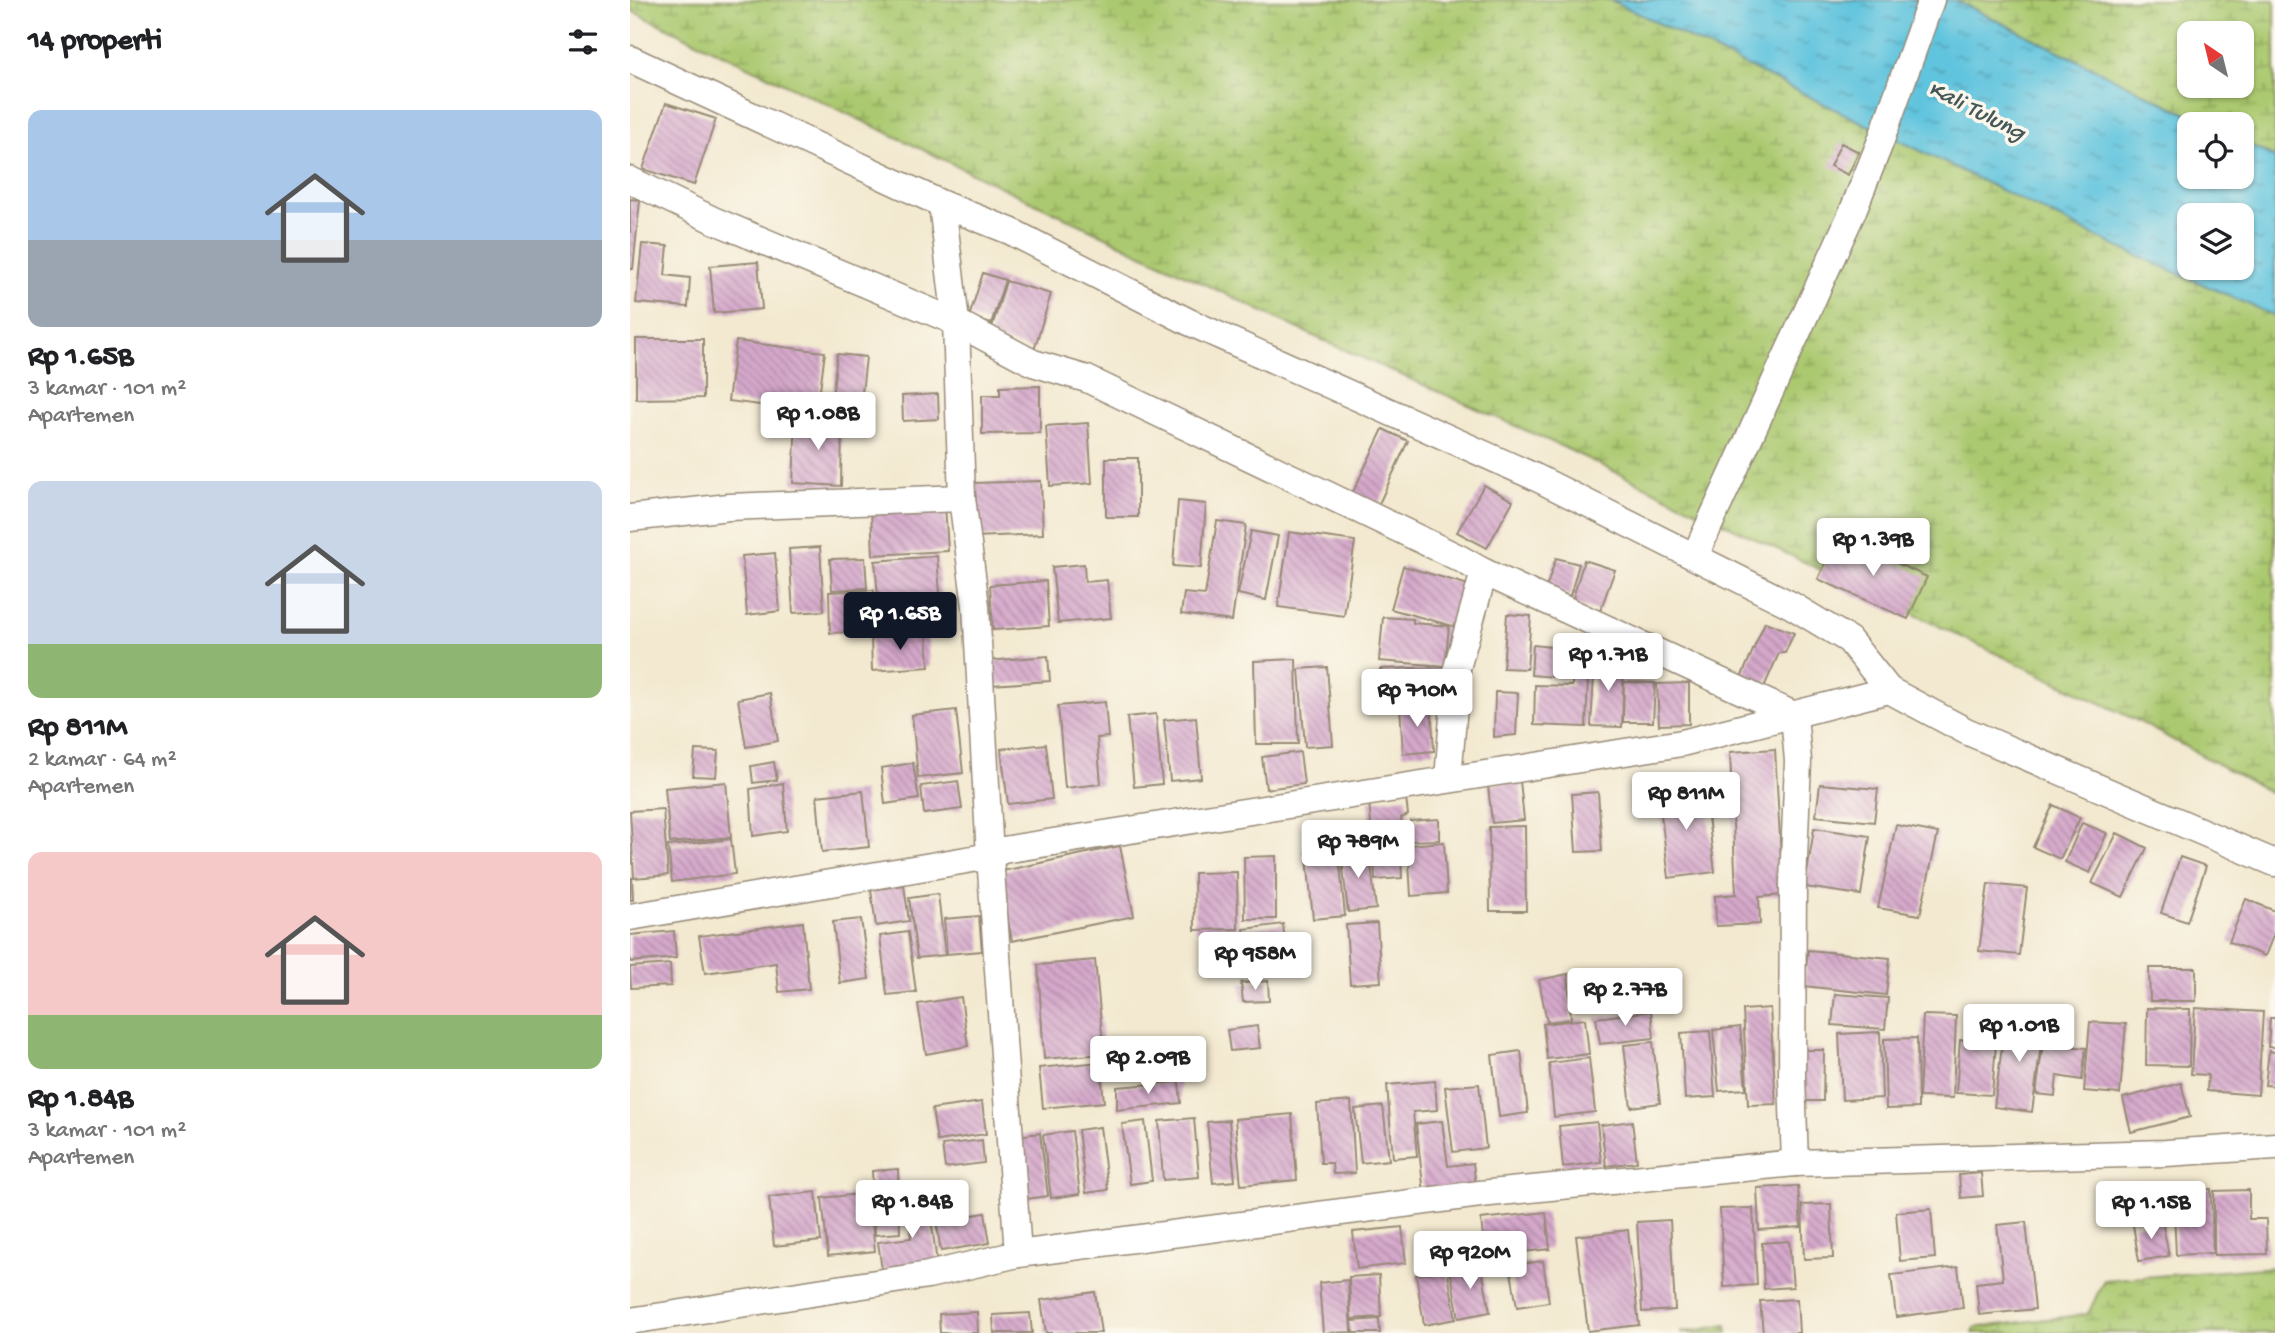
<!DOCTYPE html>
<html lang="id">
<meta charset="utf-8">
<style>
:root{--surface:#fff;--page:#f2f2f2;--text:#202124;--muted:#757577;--accent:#111827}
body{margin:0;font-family:"Gochi Hand",sans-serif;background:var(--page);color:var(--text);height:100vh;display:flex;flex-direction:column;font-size:26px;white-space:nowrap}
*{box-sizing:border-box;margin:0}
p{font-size:23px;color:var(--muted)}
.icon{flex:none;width:38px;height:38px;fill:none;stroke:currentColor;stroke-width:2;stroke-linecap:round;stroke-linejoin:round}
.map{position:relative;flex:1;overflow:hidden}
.sheet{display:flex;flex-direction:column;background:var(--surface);width:630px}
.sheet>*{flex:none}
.needle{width:46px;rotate:325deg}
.controls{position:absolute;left:1547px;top:21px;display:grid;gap:14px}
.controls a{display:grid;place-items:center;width:77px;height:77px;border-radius:14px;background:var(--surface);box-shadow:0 2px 5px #0004;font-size:35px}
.price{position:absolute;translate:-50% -60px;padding:0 16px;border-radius:7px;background:#fff;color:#222;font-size:23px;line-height:46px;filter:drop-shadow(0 2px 4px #0008)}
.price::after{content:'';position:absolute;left:50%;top:42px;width:21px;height:16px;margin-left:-10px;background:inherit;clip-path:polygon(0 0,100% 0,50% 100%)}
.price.on{background:var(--accent);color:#fff}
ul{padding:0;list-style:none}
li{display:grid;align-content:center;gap:14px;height:371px;padding:0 28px}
li span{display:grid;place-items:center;height:217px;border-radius:14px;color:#555}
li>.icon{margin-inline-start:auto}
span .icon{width:126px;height:126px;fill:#fffc;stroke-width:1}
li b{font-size:30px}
h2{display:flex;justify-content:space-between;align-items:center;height:84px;padding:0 28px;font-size:30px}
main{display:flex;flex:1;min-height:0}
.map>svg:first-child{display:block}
.wetland{fill:url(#wetland-marsh);stroke:#737a47;stroke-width:2;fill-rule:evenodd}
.water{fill:url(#water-ripples);stroke:#4e777e;stroke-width:2;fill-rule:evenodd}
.building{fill:url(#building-back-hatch)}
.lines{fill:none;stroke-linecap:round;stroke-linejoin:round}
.minor-casing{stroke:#978a77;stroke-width:29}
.minor{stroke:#fff;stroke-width:26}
.labels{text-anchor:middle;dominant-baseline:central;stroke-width:7;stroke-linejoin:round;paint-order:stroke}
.water-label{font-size:24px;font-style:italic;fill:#465858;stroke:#fbf7ec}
</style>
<main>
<section class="sheet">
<h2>14 properti<svg class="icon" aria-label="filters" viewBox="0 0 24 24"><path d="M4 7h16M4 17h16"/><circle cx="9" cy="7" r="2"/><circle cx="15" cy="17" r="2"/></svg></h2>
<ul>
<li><span style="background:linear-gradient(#a9c7e8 60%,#9aa5b1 0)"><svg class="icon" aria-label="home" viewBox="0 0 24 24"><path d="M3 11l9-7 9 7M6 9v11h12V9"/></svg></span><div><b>Rp 1.65B</b><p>3 kamar · 101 m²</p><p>Apartemen</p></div></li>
<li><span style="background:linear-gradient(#c9d6e8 75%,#8fb573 0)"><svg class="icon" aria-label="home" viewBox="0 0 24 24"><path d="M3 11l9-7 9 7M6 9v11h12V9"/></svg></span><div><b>Rp 811M</b><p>2 kamar · 64 m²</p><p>Apartemen</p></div></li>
<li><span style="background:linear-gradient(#f6c9c9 75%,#8fb573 0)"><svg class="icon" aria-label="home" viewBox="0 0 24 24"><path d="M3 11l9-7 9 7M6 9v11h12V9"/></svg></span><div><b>Rp 1.84B</b><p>3 kamar · 101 m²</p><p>Apartemen</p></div></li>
</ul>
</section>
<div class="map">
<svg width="1645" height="1333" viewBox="0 0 1645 1333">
<defs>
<pattern id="wetland-marsh" width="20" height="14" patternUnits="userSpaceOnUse" patternTransform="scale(1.75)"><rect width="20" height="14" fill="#abc970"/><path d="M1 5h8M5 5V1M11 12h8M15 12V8" fill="none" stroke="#8ca35b"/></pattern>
<pattern id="water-ripples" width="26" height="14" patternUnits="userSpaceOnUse" patternTransform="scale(1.75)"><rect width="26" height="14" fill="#60c4de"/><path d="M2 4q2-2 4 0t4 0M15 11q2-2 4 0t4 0" fill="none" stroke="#509fb3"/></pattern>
<pattern id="building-back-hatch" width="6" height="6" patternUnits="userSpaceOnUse" patternTransform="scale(1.75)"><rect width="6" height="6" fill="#d5a8cb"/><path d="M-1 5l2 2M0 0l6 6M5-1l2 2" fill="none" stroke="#ae89a4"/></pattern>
</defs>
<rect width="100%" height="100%" fill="#fbf7ec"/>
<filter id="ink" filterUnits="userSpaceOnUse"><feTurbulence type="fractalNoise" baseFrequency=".0143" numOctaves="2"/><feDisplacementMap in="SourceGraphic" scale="14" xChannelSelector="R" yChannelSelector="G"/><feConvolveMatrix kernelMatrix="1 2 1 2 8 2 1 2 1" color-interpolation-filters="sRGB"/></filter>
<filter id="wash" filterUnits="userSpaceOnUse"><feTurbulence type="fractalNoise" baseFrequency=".00686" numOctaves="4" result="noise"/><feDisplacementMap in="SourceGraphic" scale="28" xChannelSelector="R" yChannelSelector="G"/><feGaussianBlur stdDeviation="1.57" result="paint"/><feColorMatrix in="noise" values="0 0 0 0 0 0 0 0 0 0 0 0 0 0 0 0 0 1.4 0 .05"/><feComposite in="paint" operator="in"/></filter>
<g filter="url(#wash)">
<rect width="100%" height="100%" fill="#f3e9d0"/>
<g class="wetland">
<polygon points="0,0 981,0 1490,248 1645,316 1645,795 1508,721 933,447 688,338 0,10"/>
<path d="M1325,0H1645V158L1612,141V124H1577ZM1559,33H1612V86H1559Z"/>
<polygon points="1645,1267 1645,1333 1342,1333 1344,1328 1458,1314 1474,1280"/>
<polygon points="1097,1325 1098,1333 1050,1333"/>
</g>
<path class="water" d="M981,0H1325L1577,124H1559V177H1612V141L1645,158V316L1490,248ZM1559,215H1612V268H1559Z"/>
<g id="blocks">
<g class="building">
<polygon points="36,103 86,119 64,185 13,169"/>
<polygon points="1211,143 1229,152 1218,175 1200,166"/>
<polygon points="0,199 10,200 3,269 0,269"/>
<polygon points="12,244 38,246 35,275 60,278 58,307 6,303"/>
<polygon points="128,262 132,309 84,313 80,266"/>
<polygon points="353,273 375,280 361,324 339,317"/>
<polygon points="376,281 421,294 404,350 359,337"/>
<polygon points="6,339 73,339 73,398 6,399"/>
<polygon points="106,341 195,352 187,412 98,401"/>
<polygon points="207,354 236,357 230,411 201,408"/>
<polygon points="410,386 410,433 352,434 352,395 370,395 370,387"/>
<polygon points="308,394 309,419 273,421 272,396"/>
<polygon points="166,417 212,421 211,486 163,483"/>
<polygon points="458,423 462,483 420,486 416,426"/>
<polygon points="753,429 778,441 748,506 722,494"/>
<rect x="476" y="458" width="32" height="59"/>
<polygon points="411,481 413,534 345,537 343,483"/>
<polygon points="854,485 883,501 857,548 827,532"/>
<polygon points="548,501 576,504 571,568 543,566"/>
<polygon points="315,505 318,551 243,555 241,509"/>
<polygon points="587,521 616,525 602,621 551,614 554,593 575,595"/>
<polygon points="621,531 648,536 636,600 608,594"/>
<polygon points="659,532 725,541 714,616 648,607"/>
<polygon points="1208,536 1297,577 1278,619 1188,579"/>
<polygon points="190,547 194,611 163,613 159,549"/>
<polygon points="145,553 150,611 117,615 112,556"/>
<polygon points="307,556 312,619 250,623 245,561"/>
<polygon points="235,558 237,588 202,590 200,559"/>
<polygon points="926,558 949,564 940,596 916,588"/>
<polygon points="954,560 985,570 970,611 941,605"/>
<polygon points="454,564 455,582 477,580 481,618 428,623 422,567"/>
<polygon points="773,566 842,586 830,628 761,609"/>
<polygon points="416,581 419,626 363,630 360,585"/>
<polygon points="244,590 245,631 200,633 199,592"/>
<polygon points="877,614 901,616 897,669 873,668"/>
<polygon points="753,617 783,619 783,623 819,626 815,666 749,661"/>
<polygon points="1135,622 1164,633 1155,653 1149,653 1131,694 1108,685"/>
<polygon points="297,632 299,667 242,671 241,637"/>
<polygon points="903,645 939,649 936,678 901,675"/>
<polygon points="943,653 959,653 956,727 904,725 905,685 942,686"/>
<polygon points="418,656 420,681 361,685 359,661"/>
<polygon points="666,659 668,744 626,744 624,661"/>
<polygon points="965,659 994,660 992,727 961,726"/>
<polygon points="697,667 703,745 675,747 669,669"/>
<polygon points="816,667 818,702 751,703 750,669"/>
<polygon points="994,682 1025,683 1023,722 993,722"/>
<polygon points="1059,683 1059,724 1029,725 1027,684"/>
<polygon points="865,692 888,693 886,735 864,737"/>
<polygon points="140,693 148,741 116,747 108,699"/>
<polygon points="475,702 478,737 467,738 471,784 435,788 428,706"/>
<polygon points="801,704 804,751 773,754 770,706"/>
<polygon points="326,710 333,773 288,778 282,715"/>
<polygon points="526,714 532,784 504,787 497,717"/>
<polygon points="566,717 571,778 540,781 534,720"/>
<polygon points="416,744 422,799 378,804 371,749"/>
<polygon points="1145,749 1153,895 1129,897 1130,924 1086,926 1085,896 1106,894 1100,752"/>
<polygon points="65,750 88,751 86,777 63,776"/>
<polygon points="670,752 674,784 636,789 632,757"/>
<polygon points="144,762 147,780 123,783 121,766"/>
<polygon points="283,763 289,799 255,804 251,768"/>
<polygon points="328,781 332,809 294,814 291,786"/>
<polygon points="890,781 894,820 862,823 858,785"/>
<polygon points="96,782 101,837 40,843 35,788"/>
<polygon points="153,783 157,831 123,836 120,789"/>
<polygon points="1190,784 1248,789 1244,822 1186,816"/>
<polygon points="1074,785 1085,872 1039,878 1028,791"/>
<polygon points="233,791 239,847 192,852 187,796"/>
<polygon points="968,792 972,851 946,852 942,794"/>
<polygon points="776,797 778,815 771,818 775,856 744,858 739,801"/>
<polygon points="1423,805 1450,818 1430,859 1403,847"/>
<polygon points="33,809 38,875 4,878 0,811"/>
<polygon points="809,819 809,840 781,841 780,821"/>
<polygon points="1452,823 1477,833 1460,873 1435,862"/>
<polygon points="706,824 715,916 683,919 674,827"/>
<polygon points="1266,825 1308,833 1290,915 1248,908"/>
<polygon points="895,826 896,911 860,911 859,827"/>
<polygon points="1184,828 1240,836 1231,895 1175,887"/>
<polygon points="1487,833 1517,848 1493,897 1462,883"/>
<polygon points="101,839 105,874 42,882 38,846"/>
<polygon points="814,842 817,893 781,896 778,845"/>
<polygon points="490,846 504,916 382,941 368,872"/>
<polygon points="739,848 746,909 718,912 711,851"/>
<polygon points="646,856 646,919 615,919 614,857"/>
<polygon points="1550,857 1576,866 1557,922 1531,913"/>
<polygon points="771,858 772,878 745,880 744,860"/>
<polygon points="607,872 608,929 565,930 564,873"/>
<polygon points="0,878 2,878 3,900 0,900"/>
<polygon points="1358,884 1397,888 1389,955 1349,951"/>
<polygon points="274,885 279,921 246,926 241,890"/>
<polygon points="308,894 315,955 287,958 279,898"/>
<polygon points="1616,899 1645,911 1645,931 1635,956 1599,942"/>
<polygon points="349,916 352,951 317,954 314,919"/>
<polygon points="231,919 239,979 210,983 203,922"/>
<polygon points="173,922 179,989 149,992 146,963 75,973 69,936"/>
<polygon points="747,923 751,982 720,984 716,925"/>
<polygon points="653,924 656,954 617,958 614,929"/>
<polygon points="44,931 46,958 0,962 0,935"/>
<polygon points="278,932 286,992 257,995 250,936"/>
<polygon points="1178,950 1260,958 1256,995 1174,986"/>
<polygon points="465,960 474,1054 414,1059 408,965"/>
<polygon points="40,964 41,986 1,988 0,967"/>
<polygon points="1519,968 1566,968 1566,1001 1520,1001"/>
<polygon points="938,974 941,1019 917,1022 909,980"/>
<polygon points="638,981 639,1001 613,1002 611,983"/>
<polygon points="1205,994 1258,998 1255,1029 1202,1025"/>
<polygon points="331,997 338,1046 296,1054 288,1004"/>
<polygon points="1140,1008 1146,1104 1118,1105 1113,1010"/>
<polygon points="1517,1008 1560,1009 1559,1066 1516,1065"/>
<polygon points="1565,1008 1633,1012 1628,1095 1577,1091 1578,1075 1561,1074"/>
<polygon points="1021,1011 1024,1038 970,1044 966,1018"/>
<polygon points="1293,1015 1326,1016 1323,1098 1289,1097"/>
<polygon points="1376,1016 1414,1021 1402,1112 1364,1107"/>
<polygon points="1640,1018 1645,1018 1645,1047 1638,1047"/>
<polygon points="955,1019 959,1054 917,1059 913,1024"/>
<polygon points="1460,1022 1496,1024 1490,1094 1454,1091"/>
<polygon points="627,1026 630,1048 600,1051 597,1030"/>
<polygon points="1110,1027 1116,1089 1089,1091 1083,1030"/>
<polygon points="1080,1031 1085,1097 1055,1099 1051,1033"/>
<polygon points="1250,1032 1252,1098 1212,1100 1209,1034"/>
<polygon points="1287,1038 1288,1108 1256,1109 1254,1039"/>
<polygon points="1330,1040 1366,1043 1362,1095 1326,1093"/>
<polygon points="1023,1042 1030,1103 1001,1107 994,1045"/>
<polygon points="1413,1044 1456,1048 1452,1080 1427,1076 1425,1096 1406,1094"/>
<polygon points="1167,1050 1194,1050 1193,1101 1166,1101"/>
<polygon points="891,1051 898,1113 869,1117 862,1055"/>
<polygon points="1639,1051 1645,1052 1645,1086 1635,1085"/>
<polygon points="959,1058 965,1112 924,1117 919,1063"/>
<polygon points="470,1062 474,1102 413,1108 409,1068"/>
<polygon points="805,1081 807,1110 783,1112 787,1156 763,1158 757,1085"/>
<polygon points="549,1082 551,1103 487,1110 487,1087"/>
<polygon points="1551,1083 1560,1117 1501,1132 1493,1098"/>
<polygon points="849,1084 856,1148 823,1152 815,1087"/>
<polygon points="721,1101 725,1173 703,1174 702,1163 691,1163 687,1104"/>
<polygon points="352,1102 356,1134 307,1141 302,1109"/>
<polygon points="753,1106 759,1160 731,1163 725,1109"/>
<polygon points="662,1114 667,1180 611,1185 605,1119"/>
<polygon points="564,1118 569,1177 533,1180 529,1121"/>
<polygon points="599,1120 605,1181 583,1183 577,1122"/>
<polygon points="515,1121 522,1181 500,1184 492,1124"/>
<polygon points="812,1121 818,1166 843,1163 846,1186 794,1193 786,1124"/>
<polygon points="1002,1121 1007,1162 976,1166 971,1125"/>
<polygon points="967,1122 971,1162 933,1167 929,1126"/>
<polygon points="470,1127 478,1190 456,1193 448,1130"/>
<polygon points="442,1131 450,1194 421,1198 413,1135"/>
<polygon points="410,1133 418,1196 396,1199 388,1136"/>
<polygon points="352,1140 354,1163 315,1168 312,1145"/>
<polygon points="268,1169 270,1233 245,1235 242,1171"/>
<polygon points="1351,1173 1353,1196 1331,1198 1329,1175"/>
<polygon points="1168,1186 1171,1227 1129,1230 1127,1188"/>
<polygon points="1581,1189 1583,1253 1546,1255 1543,1190"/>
<polygon points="1619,1190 1619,1219 1636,1219 1637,1254 1584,1255 1584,1191"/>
<polygon points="1526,1191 1529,1217 1503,1220 1500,1194"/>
<polygon points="186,1192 191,1241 144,1246 139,1197"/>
<polygon points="239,1193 245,1251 198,1256 192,1198"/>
<polygon points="298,1197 307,1263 252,1270 248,1242 281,1238 277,1200"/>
<polygon points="1201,1204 1203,1258 1174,1259 1172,1205"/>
<polygon points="1123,1208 1127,1285 1094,1287 1090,1209"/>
<polygon points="1301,1209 1305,1258 1270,1261 1266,1212"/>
<polygon points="916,1212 920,1249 855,1256 851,1219"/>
<polygon points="355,1213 360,1243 311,1251 306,1221"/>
<polygon points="1040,1220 1045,1310 1012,1312 1007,1222"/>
<polygon points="1532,1220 1539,1256 1509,1261 1503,1225"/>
<polygon points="1396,1222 1405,1309 1349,1315 1346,1283 1373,1280 1367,1225"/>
<polygon points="772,1227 776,1263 727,1269 723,1232"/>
<polygon points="998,1230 1009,1325 958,1331 946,1236"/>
<polygon points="1159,1241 1163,1287 1134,1289 1132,1243"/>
<polygon points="913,1261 919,1302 887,1307 880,1266"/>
<polygon points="851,1264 860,1312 829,1318 820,1269"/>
<polygon points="1328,1267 1333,1308 1266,1317 1261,1275"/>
<polygon points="817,1269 826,1319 794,1325 786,1275"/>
<polygon points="749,1275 751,1317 721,1319 719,1277"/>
<polygon points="718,1280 721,1332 693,1333 689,1283"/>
<polygon points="465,1292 471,1333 416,1333 411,1300"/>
<polygon points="1167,1299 1169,1333 1133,1333 1130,1301"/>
<polygon points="347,1312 348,1333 310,1333 309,1314"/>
<polygon points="400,1313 402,1333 364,1333 363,1315"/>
<polygon points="749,1319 750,1333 723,1333 722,1321"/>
</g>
</g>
</g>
<g filter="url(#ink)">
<use href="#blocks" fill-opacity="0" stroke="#978a77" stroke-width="2"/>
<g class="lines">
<defs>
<g id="minor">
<polyline points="0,59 312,204 380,231 559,322 905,477 1161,605 1219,640 1259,690 1336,731 1645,863"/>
<polyline points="0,180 83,220 326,322 403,363 457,379 831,559 854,572 1164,715"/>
<polyline points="312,204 326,322 332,498 346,606 360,856 388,1254"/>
<polyline points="0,518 99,507 332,498"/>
<polyline points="1065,556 1222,213 1250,143 1301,0"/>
<polyline points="1164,715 1168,761 1163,883 1162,1077 1165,1163"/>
<polyline points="818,779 827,668 854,572"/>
<polyline points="0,917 360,856 373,850 1052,743 1259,690"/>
<polyline points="0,1321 298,1275 388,1254 850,1194 1165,1163 1536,1153 1645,1146"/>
</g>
</defs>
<use href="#minor" class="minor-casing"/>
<use href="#minor" class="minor"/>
</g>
</g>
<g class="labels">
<g class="water-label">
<text transform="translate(1346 112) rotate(27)">Kali Tulung</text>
</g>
</g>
</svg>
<div class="controls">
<a><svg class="needle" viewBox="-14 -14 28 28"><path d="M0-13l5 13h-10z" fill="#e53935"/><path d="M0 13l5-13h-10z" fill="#757577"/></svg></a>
<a><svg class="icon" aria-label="locate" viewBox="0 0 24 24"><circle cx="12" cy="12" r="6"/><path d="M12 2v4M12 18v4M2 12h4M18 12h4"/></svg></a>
<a><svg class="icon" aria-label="layers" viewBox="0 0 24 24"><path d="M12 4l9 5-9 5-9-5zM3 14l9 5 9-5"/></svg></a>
</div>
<b class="price" style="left:188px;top:452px">Rp 1.08B</b>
<b class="price" style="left:1243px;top:578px">Rp 1.39B</b>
<b class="price on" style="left:270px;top:652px">Rp 1.65B</b>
<b class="price" style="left:978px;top:693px">Rp 1.71B</b>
<b class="price" style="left:787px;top:729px">Rp 710M</b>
<b class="price" style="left:1056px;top:832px">Rp 811M</b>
<b class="price" style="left:728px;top:880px">Rp 789M</b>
<b class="price" style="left:625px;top:992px">Rp 958M</b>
<b class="price" style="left:995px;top:1028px">Rp 2.77B</b>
<b class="price" style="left:1389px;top:1064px">Rp 1.01B</b>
<b class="price" style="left:518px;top:1096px">Rp 2.09B</b>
<b class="price" style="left:282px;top:1240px">Rp 1.84B</b>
<b class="price" style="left:1521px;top:1241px">Rp 1.15B</b>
<b class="price" style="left:840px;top:1291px">Rp 920M</b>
</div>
</main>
